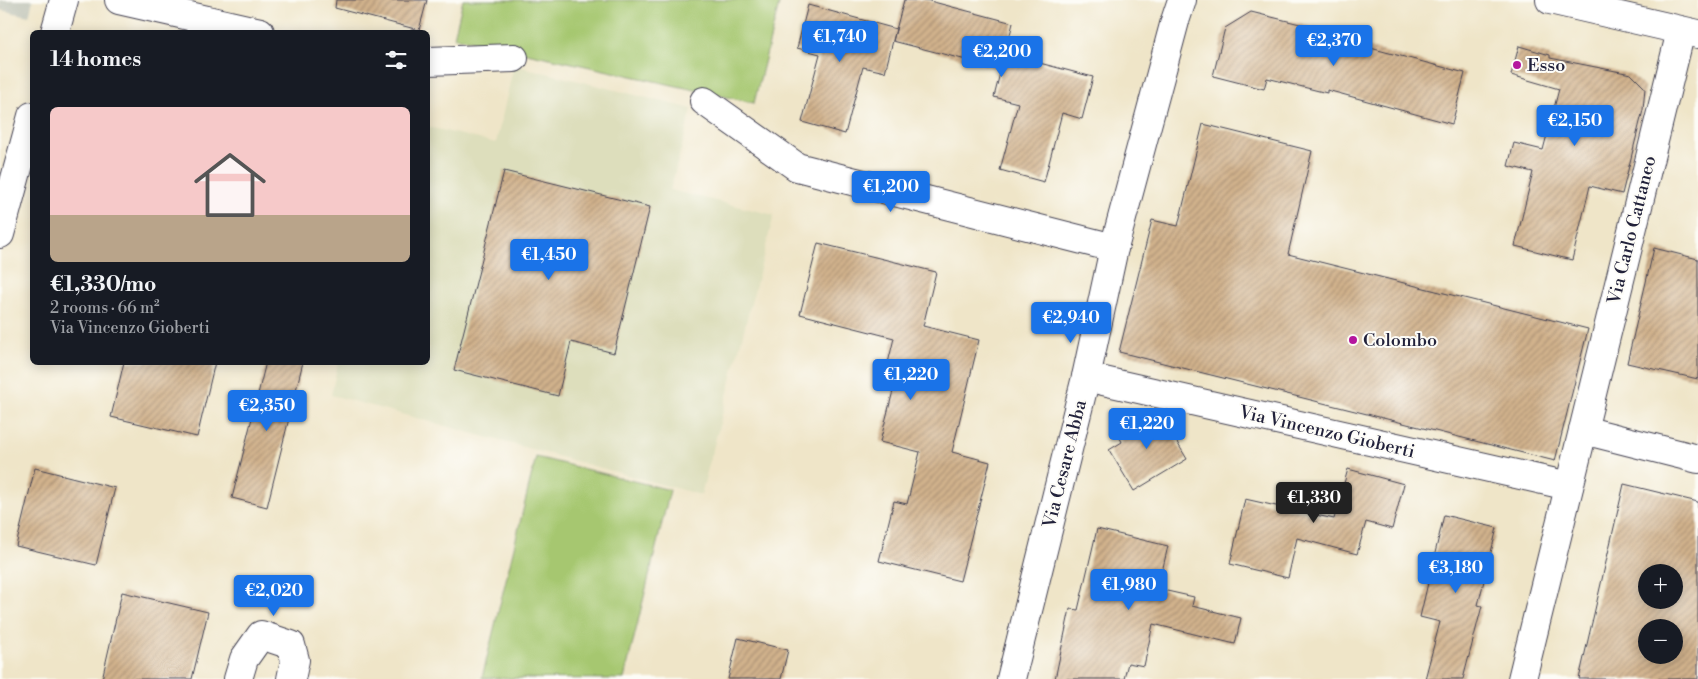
<!DOCTYPE html>
<meta charset="utf-8">
<style>
:root{--surface:#171b24;--page:#242831;--text:#f1f3f6;--muted:#9ea1a6;--line:#363941;--accent:#1a73e8}
body{margin:0;font-family:"Libre Bodoni",serif;background:var(--page);color:var(--text);height:100vh;display:flex;flex-direction:column;font-size:19px;white-space:nowrap}
*{box-sizing:border-box;margin:0}
p{font-size:16px;color:var(--muted)}
.icon{flex:none;width:28px;height:28px;fill:none;stroke:currentColor;stroke-width:2;stroke-linecap:round;stroke-linejoin:round}
.map{position:relative;flex:1;overflow:hidden}
.side{position:absolute;left:30px;top:30px;width:400px;height:335px;display:flex;flex-direction:column;background:var(--surface);border-radius:8px;box-shadow:0 2px 12px #0003}
.side>*{flex:none}
.fabs{position:absolute;left:1638px;top:564px;display:grid;gap:10px}
.fabs a{display:grid;place-items:center;width:45px;height:45px;border-radius:50%;background:var(--surface);box-shadow:0 2px 12px #0003;font-size:25px}
.price{position:absolute;translate:-50% -42px;padding:0 11px;border-radius:5px;background:var(--accent);color:#fff;font-size:16px;line-height:32px;filter:drop-shadow(0 1px 2px #0008)}
.price::after{content:'';position:absolute;left:50%;top:30px;width:15px;height:11px;margin-left:-8px;background:inherit;clip-path:polygon(0 0,100% 0,50% 100%)}
.price.selected{background:#222;color:#fff}
ul{padding:0;list-style:none}
li{display:grid;align-content:center;gap:10px;height:265px;padding:0 20px}
li+li{border-top:1px solid var(--line)}
li span{display:grid;place-items:center;height:155px;border-radius:8px;color:#555}
li>.icon{margin-inline-start:auto}
span .icon{width:90px;height:90px;fill:#fffc;stroke-width:1}
li b{font-size:21px}
h2{display:flex;justify-content:space-between;align-items:center;height:60px;padding:0 20px;font-size:21px}
.map>svg:first-child{display:block}
.built{fill:#dddebc}
.industrial{fill:#c2c6b9}
.grass{fill:#a6c76f;stroke:#647455}
.building{fill:url(#building-hatch);fill-rule:evenodd}
.lines{fill:none;stroke-linecap:round;stroke-linejoin:round}
.street-casing{stroke:#413f50;stroke-width:30}
.primary-casing{stroke:#413f50;stroke-width:30}
.street{stroke:#fff;stroke-width:28}
.primary{stroke:#fff;stroke-width:28}
.poi-dot{fill:#b5179e;stroke:#fdfcf7;stroke-width:2}
.labels{text-anchor:middle;dominant-baseline:central;stroke-width:4;stroke-linejoin:round;paint-order:stroke}
.poi-label{font-size:18px;fill:#22223b;stroke:#fdfcf7;text-anchor:start}
.street-label{font-size:18px;fill:#22223b;stroke:#fdfcf7}
</style>
<div class="map">
<svg width="1698" height="679" viewBox="0 0 1698 679">
<defs>
<pattern id="building-hatch" width="6" height="6" patternUnits="userSpaceOnUse" patternTransform="scale(1.25)"><rect width="6" height="6" fill="#d1b28c"/><path d="M-1 1l2-2M0 6l6-6M5 7l2-2" fill="none" stroke="#a99074"/></pattern>
</defs>
<rect width="100%" height="100%" fill="#fdfcf7"/>
<filter id="ink" filterUnits="userSpaceOnUse"><feTurbulence type="fractalNoise" baseFrequency=".02" numOctaves="2"/><feDisplacementMap in="SourceGraphic" scale="10" xChannelSelector="R" yChannelSelector="G"/><feConvolveMatrix kernelMatrix="1 2 1 2 8 2 1 2 1" color-interpolation-filters="sRGB"/></filter>
<filter id="wash" filterUnits="userSpaceOnUse"><feTurbulence type="fractalNoise" baseFrequency=".0096" numOctaves="4" result="noise"/><feDisplacementMap in="SourceGraphic" scale="20" xChannelSelector="R" yChannelSelector="G"/><feGaussianBlur stdDeviation="1.12" result="paint"/><feColorMatrix in="noise" values="0 0 0 0 0 0 0 0 0 0 0 0 0 0 0 0 0 1.4 0 .05"/><feComposite in="paint" operator="in"/></filter>
<g filter="url(#wash)">
<rect width="100%" height="100%" fill="#efe5c8"/>
<polygon class="built" points="514,65 692,109 670,190 774,215 701,495 331,395 338,363 428,362 428,127 496,143"/>
<polygon class="industrial" points="0,0 33,0 29,16 0,10"/>
<g class="grass">
<polygon points="463,0 780,0 754,103 454,37"/>
<polygon points="536,457 670,490 624,679 482,678"/>
</g>
<g id="blocks">
<g class="building">
<polygon points="336,0 427,0 419,30 335,8"/>
<polygon points="904,0 926,0 1013,23 1005,54 1093,77 1082,119 1062,113 1044,182 1000,170 1018,103 994,97 1001,69 893,41"/>
<polygon points="808,5 896,29 885,72 863,67 845,134 802,122 820,54 797,48"/>
<polygon points="1251,12 1341,34 1340,40 1465,73 1452,124 1327,90 1327,93 1267,78 1264,89 1213,76 1225,28"/>
<polygon points="1519,46 1550,55 1550,58 1631,74 1645,88 1643,110 1622,194 1590,186 1572,260 1515,246 1533,172 1508,166 1514,143 1543,150 1559,89 1511,75"/>
<polygon points="1203,124 1312,151 1288,254 1588,329 1555,461 1119,352 1152,220 1178,226"/>
<polygon points="504,171 650,207 614,353 571,342 558,396 454,370"/>
<polygon points="818,243 936,272 923,326 979,340 952,452 990,462 960,581 879,561 894,501 907,504 920,452 880,442 895,383 884,380 894,338 800,314"/>
<polygon points="1654,248 1698,259 1698,379 1627,363"/>
<polygon points="124,362 215,362 197,437 111,417"/>
<polygon points="266,362 303,362 267,507 232,498"/>
<polygon points="1157,409 1187,459 1134,491 1109,450 1122,442 1117,432"/>
<polygon points="35,468 115,488 96,565 16,546"/>
<polygon points="1348,469 1404,484 1392,529 1366,522 1357,554 1297,538 1288,578 1230,564 1245,499 1334,519"/>
<path d="M1624,484L1698,502V679H1579ZM1646,572H1674V600H1646ZM1646,628H1674V655H1646Z"/>
<polygon points="1444,515 1497,528 1478,605 1482,606 1463,679 1425,679 1440,622 1420,617"/>
<polygon points="1097,529 1168,546 1158,589 1194,597 1192,606 1241,618 1235,644 1153,624 1144,666 1128,663 1124,679 1055,679 1070,609 1078,610"/>
<polygon points="122,592 208,612 192,679 102,679"/>
<polygon points="738,638 788,650 781,679 728,679"/>
</g>
</g>
</g>
<g filter="url(#ink)">
<use href="#blocks" fill-opacity="0" stroke="#413f50" stroke-width="1"/>
<g class="lines">
<defs>
<g id="street">
<polyline points="119,0 260,32"/>
<polyline points="55,32 64,0"/>
<polyline points="428,61 514,58"/>
<polyline points="704,101 797,167 1114,248"/>
<polyline points="0,234 32,116"/>
<polyline points="1086,377 1569,486"/>
<polyline points="1583,430 1698,459"/>
<polyline points="238,679 244,659 261,635 291,645 295,660 291,679"/>
<polyline points="1011,679 1086,377 1114,248 1175,21 1182,0"/>
<polyline points="1522,679 1681,31"/>
</g>
<polyline id="primary" points="1550,0 1698,34"/>
</defs>
<use href="#street" class="street-casing"/>
<use href="#primary" class="primary-casing"/>
<use href="#street" class="street"/>
<use href="#primary" class="primary"/>
</g>
</g>
<g class="poi-dot">
<circle cx="1517" cy="65" r="5"/>
<circle cx="1353" cy="340" r="5"/>
</g>
<g class="labels">
<g class="poi-label">
<text x="1527" y="65">Esso</text>
<text x="1363" y="340">Colombo</text>
</g>
<g class="street-label">
<text transform="translate(1632 230) rotate(-76)">Via Carlo Cattaneo</text>
<text transform="translate(1327 432) rotate(13)">Via Vincenzo Gioberti</text>
<text transform="translate(1065 464) rotate(-76)">Via Cesare Abba</text>
</g>
</g>
</svg>
<div class="fabs">
<a>+</a>
<a>−</a>
</div>
<b class="price" style="left:840px;top:63px">€1,740</b>
<b class="price" style="left:1334px;top:67px">€2,370</b>
<b class="price" style="left:1002px;top:78px">€2,200</b>
<b class="price" style="left:1575px;top:147px">€2,150</b>
<b class="price" style="left:891px;top:213px">€1,200</b>
<b class="price" style="left:549px;top:281px">€1,450</b>
<b class="price" style="left:1071px;top:344px">€2,940</b>
<b class="price" style="left:911px;top:401px">€1,220</b>
<b class="price" style="left:267px;top:432px">€2,350</b>
<b class="price" style="left:1147px;top:450px">€1,220</b>
<b class="price selected" style="left:1314px;top:524px">€1,330</b>
<b class="price" style="left:1456px;top:594px">€3,180</b>
<b class="price" style="left:1129px;top:611px">€1,980</b>
<b class="price" style="left:274px;top:617px">€2,020</b>
<section class="side">
<h2>14 homes<svg class="icon" aria-label="filters" viewBox="0 0 24 24"><path d="M4 7h16M4 17h16"/><circle cx="9" cy="7" r="2"/><circle cx="15" cy="17" r="2"/></svg></h2>
<ul>
<li><span style="background:linear-gradient(#f6c9c9 70%,#b9a48a 0)"><svg class="icon" aria-label="home" viewBox="0 0 24 24"><path d="M3 11l9-7 9 7M6 9v11h12V9"/></svg></span><div><b>€1,330/mo</b><p>2 rooms · 66 m²</p><p>Via Vincenzo Gioberti</p></div></li>
</ul>
</section>
</div>
